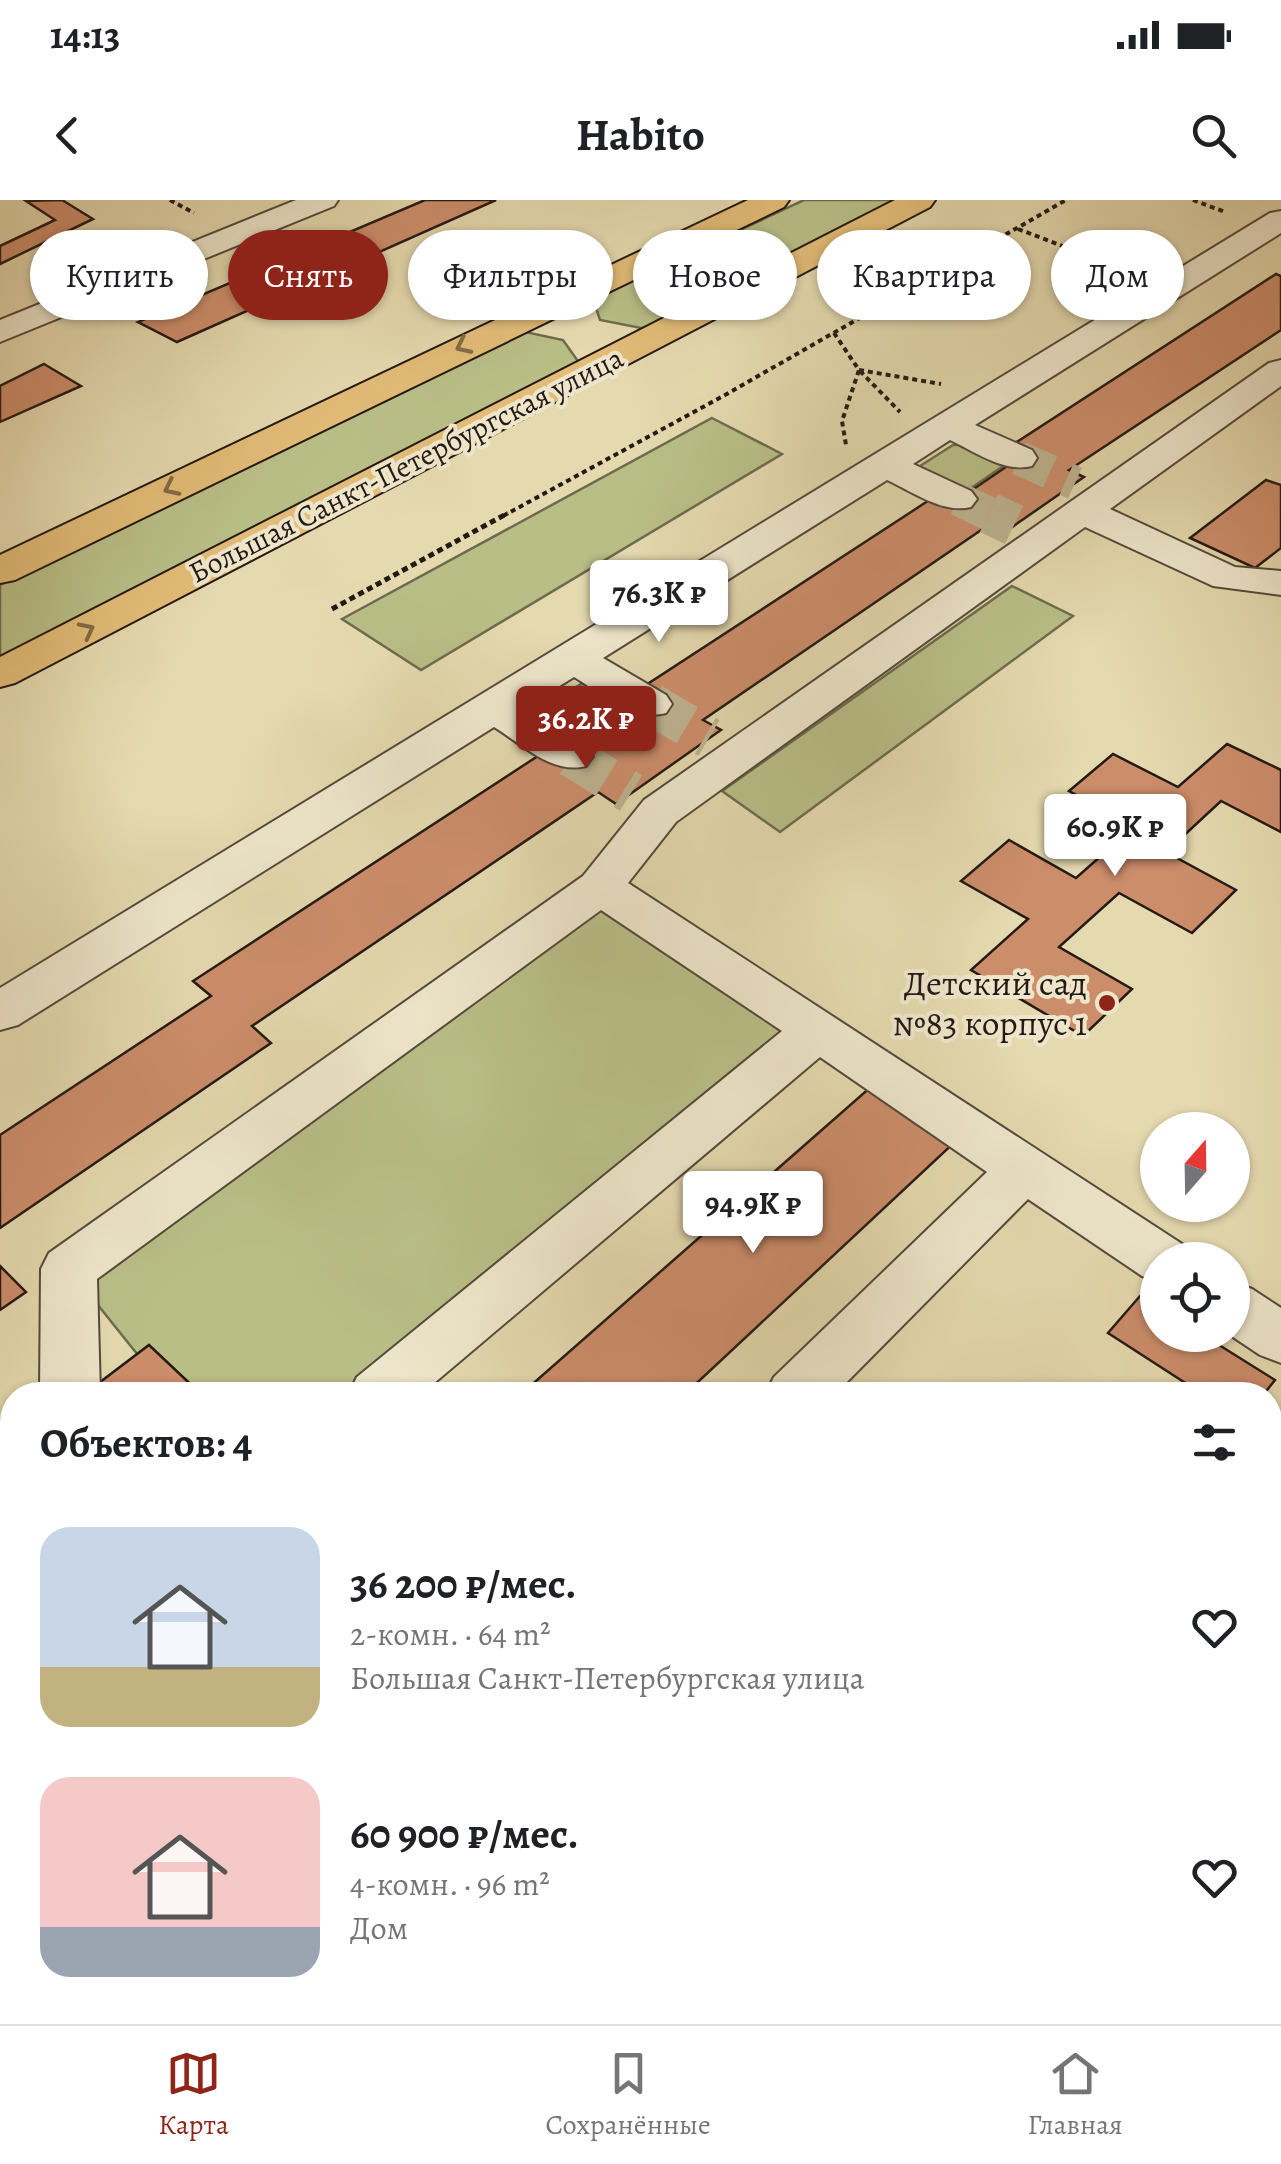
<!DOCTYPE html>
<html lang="ru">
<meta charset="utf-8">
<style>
:root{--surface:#fff;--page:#f6f6f6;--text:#202124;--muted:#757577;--line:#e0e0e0;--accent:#8f2418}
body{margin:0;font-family:Alegreya,serif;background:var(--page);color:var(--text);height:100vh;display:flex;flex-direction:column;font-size:38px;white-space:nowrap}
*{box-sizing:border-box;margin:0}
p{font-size:32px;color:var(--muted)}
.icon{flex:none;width:55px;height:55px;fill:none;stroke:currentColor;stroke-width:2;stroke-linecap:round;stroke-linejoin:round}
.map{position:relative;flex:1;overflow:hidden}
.details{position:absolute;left:0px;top:1182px;width:1282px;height:642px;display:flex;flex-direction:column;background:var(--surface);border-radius:40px 40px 0 0;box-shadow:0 2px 8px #0004}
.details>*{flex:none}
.top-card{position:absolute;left:30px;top:30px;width:1222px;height:90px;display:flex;gap:20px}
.needle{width:65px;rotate:20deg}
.tools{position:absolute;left:1140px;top:912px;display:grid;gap:20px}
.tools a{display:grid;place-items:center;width:110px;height:110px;border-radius:50%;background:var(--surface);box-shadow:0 2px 8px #0004;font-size:50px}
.price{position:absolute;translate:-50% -85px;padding:0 22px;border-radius:10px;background:#fff;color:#222;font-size:32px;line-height:65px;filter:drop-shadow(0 2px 5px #0008)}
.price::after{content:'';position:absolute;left:50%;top:60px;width:30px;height:22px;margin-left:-15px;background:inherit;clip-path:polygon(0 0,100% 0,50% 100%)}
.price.current{background:var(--accent);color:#fff}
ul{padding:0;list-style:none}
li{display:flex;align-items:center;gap:30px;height:250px;padding:0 40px}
li span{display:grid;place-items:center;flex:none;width:280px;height:200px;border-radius:30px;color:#555}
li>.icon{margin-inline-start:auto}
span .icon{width:120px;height:120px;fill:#fffc;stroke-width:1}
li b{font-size:42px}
h2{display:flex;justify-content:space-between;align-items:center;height:120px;padding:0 40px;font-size:42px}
.pill{padding:0 35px;border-radius:45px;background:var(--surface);box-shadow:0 2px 8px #0004;font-size:35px;line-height:90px}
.pill.current{background:var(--accent);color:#fff}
.status{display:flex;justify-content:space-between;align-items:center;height:70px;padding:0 50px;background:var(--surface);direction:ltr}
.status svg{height:28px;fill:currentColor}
header{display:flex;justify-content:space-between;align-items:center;height:130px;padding:0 40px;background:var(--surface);font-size:45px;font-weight:700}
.dock{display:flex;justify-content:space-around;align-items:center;height:140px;border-top:2px solid var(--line);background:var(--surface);font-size:28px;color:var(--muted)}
.dock a{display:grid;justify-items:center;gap:5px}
.dock .current{color:var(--accent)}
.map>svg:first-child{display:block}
.green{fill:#b9be87;stroke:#6e6c4e;stroke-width:2.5}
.building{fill:#cc8d6b;stroke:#241a14;stroke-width:2.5}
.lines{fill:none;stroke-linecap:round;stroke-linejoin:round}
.minor-tunnel-far1{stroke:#beb390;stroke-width:34;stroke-dasharray:34 18;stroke-linecap:butt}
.minor-tunnel{stroke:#beb390;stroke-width:42;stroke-dasharray:42 21;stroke-linecap:butt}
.minor-casing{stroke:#544a3b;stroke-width:4}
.major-casing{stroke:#241a14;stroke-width:4}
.path-far1{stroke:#241a14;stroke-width:4;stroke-dasharray:5 4;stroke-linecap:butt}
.path{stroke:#241a14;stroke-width:5;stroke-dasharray:6 4;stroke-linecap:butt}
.minor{fill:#eee6cb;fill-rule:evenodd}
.major{fill:#e2bc78;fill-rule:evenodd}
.oneway{stroke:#836b46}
.poi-dot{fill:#8f2418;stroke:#eee6cb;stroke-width:4}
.labels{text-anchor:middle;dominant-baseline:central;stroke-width:8;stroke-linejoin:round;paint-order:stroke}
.far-street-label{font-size:30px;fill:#241a14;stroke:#eee6cb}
.poi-label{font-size:35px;fill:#241a14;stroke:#eee6cb;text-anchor:end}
</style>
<div class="status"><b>14:13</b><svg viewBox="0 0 49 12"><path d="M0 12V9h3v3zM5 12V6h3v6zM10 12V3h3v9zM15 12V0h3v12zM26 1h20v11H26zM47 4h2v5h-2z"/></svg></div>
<header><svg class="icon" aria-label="back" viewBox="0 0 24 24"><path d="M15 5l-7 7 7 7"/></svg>Habito<svg class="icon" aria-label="search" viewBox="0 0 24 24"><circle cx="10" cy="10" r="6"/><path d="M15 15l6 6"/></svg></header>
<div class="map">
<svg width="1281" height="1824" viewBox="0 0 1281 1824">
<rect width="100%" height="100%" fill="#e5d9af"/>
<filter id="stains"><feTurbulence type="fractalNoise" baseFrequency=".002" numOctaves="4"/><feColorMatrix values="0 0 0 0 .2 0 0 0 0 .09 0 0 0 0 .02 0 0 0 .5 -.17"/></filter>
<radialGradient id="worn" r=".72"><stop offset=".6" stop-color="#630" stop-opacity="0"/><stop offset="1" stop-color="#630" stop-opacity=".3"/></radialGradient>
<g class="green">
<polygon points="804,0 897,0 646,129 600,120 593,99"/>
<polygon points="516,130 563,140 580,164 0,460 0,385"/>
<polygon points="712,218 782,254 421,470 342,419"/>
<polygon points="953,245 980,245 1012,260 958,297 923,280 920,266"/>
<polygon points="1012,386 1073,416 780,632 722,591"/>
<polygon points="581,484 613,484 646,504 572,554 536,531 537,512"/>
<polygon points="600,687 818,830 378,1195 170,1195 69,1069"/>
</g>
<g class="building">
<polygon points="62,0 93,19 0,64 0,46 55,20 26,1"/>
<polygon points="425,0 496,0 177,142 138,122"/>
<polygon points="1276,74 1281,76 1281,130 1069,270 1084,277 1005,332 990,324 703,520 721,530 616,604 598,592 252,826 271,843 0,1028 0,935 211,796 193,781 541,554 558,565 661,497 643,487 934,297 950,305 1028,252 1012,245"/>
<polygon points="44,164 81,186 0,222 0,186"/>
<polygon points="1266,280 1281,285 1281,348 1255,368 1190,338"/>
<polygon points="1227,544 1281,570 1281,632 1221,601 1166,652 1236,690 1192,733 1119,693 1059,747 1132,789 1083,836 971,770 1028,719 961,681 1009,640 1076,678 1135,626 1069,591 1113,554 1178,587"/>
<polygon points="873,885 957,940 684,1195 520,1195"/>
<polygon points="0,1066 26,1092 0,1110"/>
<polygon points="1140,1096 1158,1107 1158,1135 1203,1135 1275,1180 1263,1195 1204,1195 1108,1133"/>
<polygon points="149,1145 201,1194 83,1195"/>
<polygon points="12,1374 12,1468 0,1453 0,1384"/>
<polygon points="1281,1416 1281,1666 1270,1682 1270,1430"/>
<polygon points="972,1812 1177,1812 1169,1824 963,1824"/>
</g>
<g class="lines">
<g class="minor-tunnel-far1">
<polyline points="1019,258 1075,283"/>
<polyline points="958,299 994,316"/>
</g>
<g class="minor-tunnel">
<polyline points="989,313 1014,325"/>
<polyline points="651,504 709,538"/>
<polyline points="571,556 631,593"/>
</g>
<defs>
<g id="minor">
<polygon points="296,0 338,0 334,6 0,142 0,120"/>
<path d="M1281,11V33L975,225L1032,250L1037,258L1032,266C1005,273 975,252 950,240L913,264L971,291L977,299L971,307C943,314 913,292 887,280L603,458L666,495L672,504L666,513C633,522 601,493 574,477L524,508L586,546L593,556L586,566C552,575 522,544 494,527L18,825L0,830V788L1270,13Z"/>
<polygon points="1281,160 1281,186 1110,309 1235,367 1281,371 1281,395 1213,386 1085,327 676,622 628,683 1182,1044 1190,1060 1158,1060 1158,1081 1142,1076 1028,999 834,1195 765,1195 774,1177 987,972 820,857 420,1195 348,1195 357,1177 782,831 601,710 97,1079 100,1195 40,1195 41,1069 49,1053 583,676 644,600 1269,163"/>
<polygon points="1232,1082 1252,1089 1281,1108 1281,1163 1260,1155 1230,1135"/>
<polygon points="12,1274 12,1336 0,1340 0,1278"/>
<polygon points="532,1812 612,1812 607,1824 528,1824"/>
</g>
<g id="major">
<polygon points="748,0 789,0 784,7 15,380 0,383 0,355"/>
<polygon points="895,0 935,0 930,7 15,483 0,487 0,457"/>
</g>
</defs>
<use href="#minor" class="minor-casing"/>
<use href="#major" class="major-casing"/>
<g class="path-far1">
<polyline points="170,0 194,13"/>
<polyline points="1193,0 1225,12"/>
<polyline points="1018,29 1128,71"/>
<polyline points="1067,48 1057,69 1097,89"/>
<polyline points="834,133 859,170 842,221 846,245"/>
<polyline points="859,170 941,184"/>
<polyline points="860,171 900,212"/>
<polyline points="503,316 725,195 1066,0"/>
</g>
<polyline class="path" points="332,409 508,313"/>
<use href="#minor" class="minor"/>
<use href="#major" class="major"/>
</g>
<defs><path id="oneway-chevron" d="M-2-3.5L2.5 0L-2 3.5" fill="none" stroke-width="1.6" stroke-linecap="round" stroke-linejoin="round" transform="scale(2.5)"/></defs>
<g class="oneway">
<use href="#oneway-chevron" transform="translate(463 146) rotate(154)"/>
<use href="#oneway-chevron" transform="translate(171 288) rotate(154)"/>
<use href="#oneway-chevron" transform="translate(87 430) rotate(-27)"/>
</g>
<circle class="poi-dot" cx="1107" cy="803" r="10"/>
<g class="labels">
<g class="far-street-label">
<text transform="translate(406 265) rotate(-27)">Большая Санкт-Петербургская улица</text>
</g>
<g class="poi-label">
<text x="1087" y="783">Детский сад<tspan x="1087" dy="40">№83 корпус 1</tspan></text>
</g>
</g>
<rect width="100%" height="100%" filter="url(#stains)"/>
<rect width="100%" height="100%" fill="url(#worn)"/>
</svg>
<div class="tools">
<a><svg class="needle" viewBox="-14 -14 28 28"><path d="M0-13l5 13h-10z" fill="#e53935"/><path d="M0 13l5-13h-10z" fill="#757577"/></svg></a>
<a><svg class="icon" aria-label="locate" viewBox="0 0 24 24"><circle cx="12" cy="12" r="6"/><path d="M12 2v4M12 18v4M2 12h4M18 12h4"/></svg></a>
</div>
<b class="price" style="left:659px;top:445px">76.3K ₽</b>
<b class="price current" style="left:586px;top:571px">36.2K ₽</b>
<b class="price" style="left:1115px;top:679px">60.9K ₽</b>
<b class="price" style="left:753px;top:1056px">94.9K ₽</b>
<div class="top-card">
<a class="pill">Купить</a>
<a class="pill current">Снять</a>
<a class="pill">Фильтры</a>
<a class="pill">Новое</a>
<a class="pill">Квартира</a>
<a class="pill">Дом</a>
</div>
<section class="details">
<h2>Объектов: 4<svg class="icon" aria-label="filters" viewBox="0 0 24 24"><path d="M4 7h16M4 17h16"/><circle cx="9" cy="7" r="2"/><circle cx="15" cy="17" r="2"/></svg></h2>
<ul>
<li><span style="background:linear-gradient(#c9d6e8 70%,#c2b280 0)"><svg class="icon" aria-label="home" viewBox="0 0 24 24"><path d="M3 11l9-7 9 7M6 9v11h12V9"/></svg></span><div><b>36 200 ₽/мес.</b><p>2-комн. · 64 m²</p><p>Большая Санкт-Петербургская улица</p></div><svg class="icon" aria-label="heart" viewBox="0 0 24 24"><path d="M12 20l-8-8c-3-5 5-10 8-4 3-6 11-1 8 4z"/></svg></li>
<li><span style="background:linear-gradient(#f6c9c9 75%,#9aa5b1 0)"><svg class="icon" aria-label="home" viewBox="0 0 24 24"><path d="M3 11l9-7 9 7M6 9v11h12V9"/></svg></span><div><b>60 900 ₽/мес.</b><p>4-комн. · 96 m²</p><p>Дом</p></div><svg class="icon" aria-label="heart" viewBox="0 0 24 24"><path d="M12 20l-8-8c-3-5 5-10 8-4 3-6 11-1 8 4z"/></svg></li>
</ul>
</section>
</div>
<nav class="dock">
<a class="current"><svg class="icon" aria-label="map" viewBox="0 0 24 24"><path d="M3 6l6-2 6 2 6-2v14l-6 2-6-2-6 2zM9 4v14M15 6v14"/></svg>Карта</a>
<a><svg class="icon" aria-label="saved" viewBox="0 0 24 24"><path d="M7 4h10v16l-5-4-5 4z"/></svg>Сохранённые</a>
<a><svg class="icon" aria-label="home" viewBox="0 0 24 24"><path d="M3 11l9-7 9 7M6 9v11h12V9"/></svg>Главная</a>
</nav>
